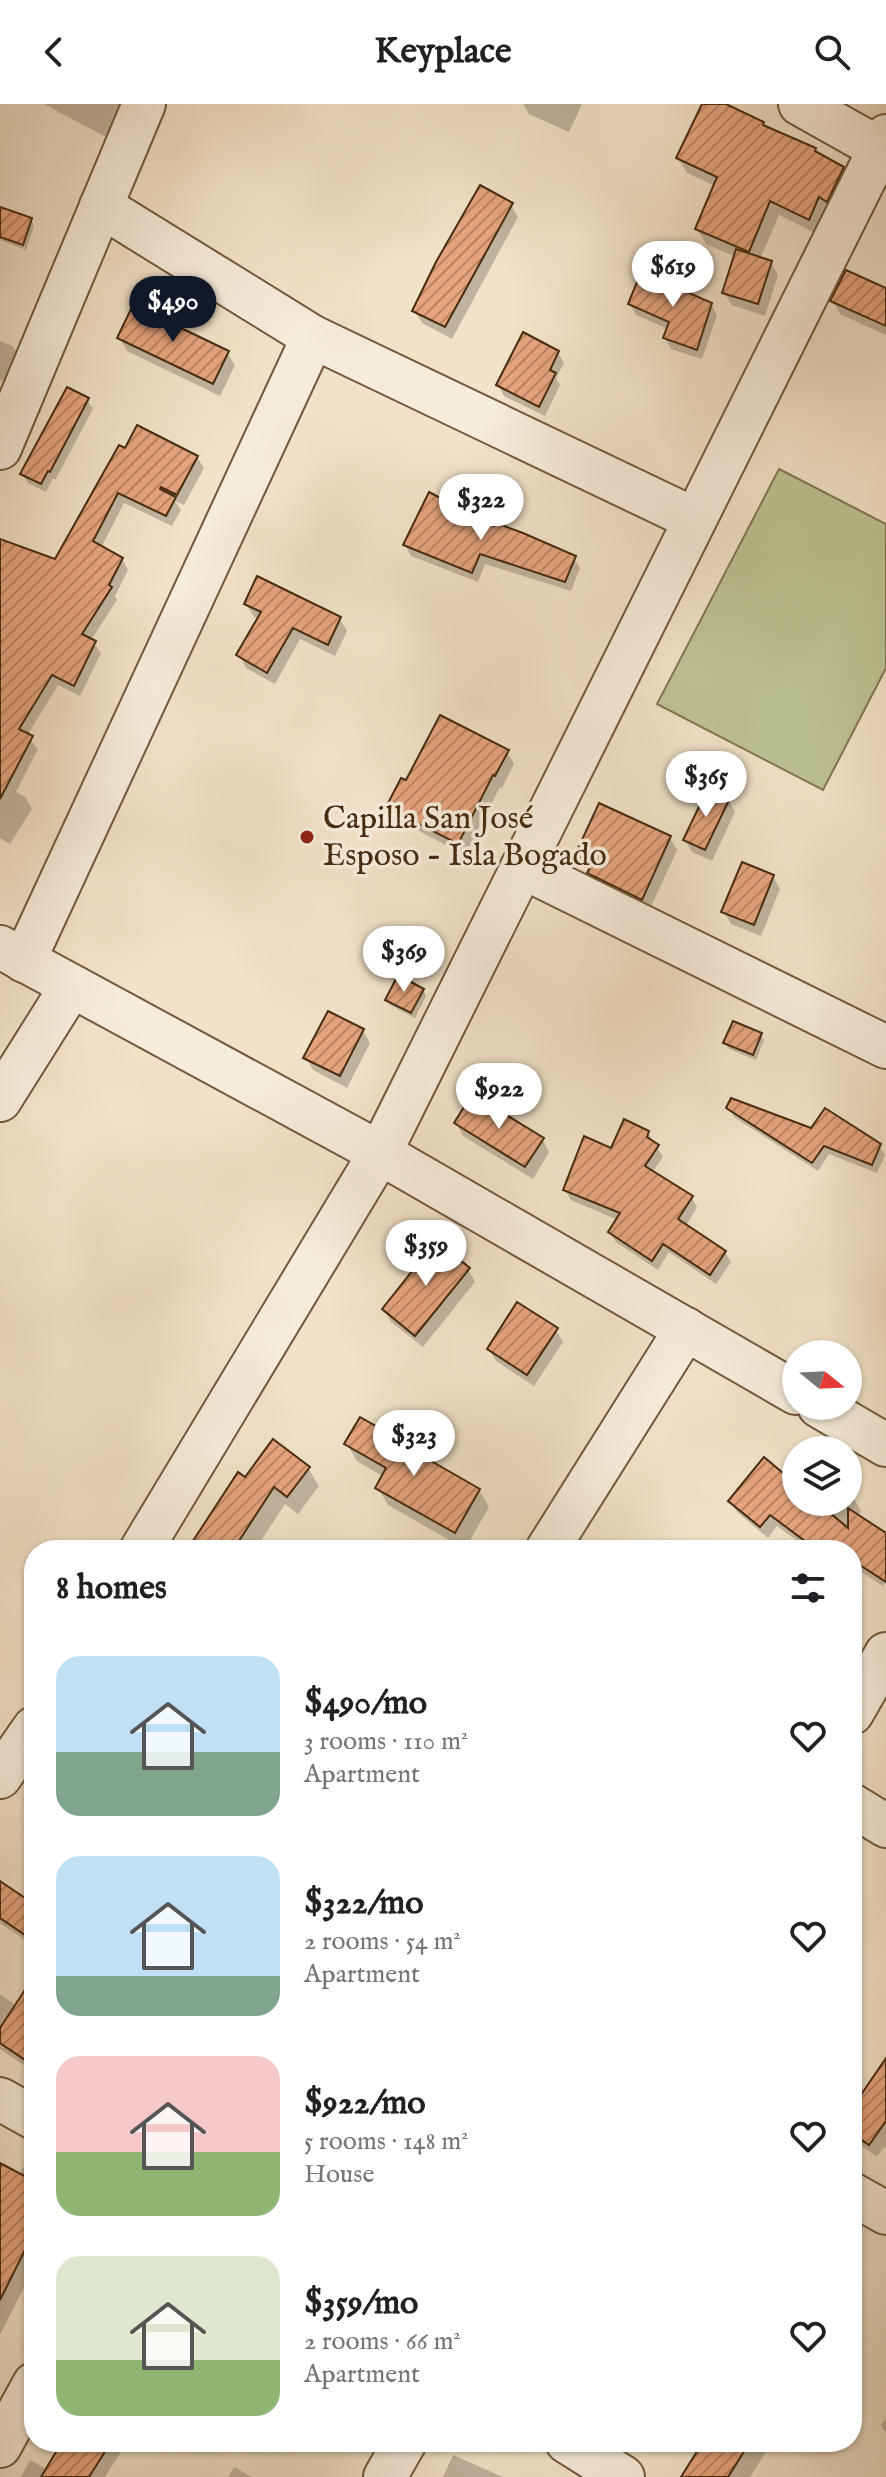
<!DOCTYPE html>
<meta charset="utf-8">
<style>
:root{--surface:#fff;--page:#f2f2f2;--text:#202124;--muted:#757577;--accent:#111827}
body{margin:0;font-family:"IM FELL English",serif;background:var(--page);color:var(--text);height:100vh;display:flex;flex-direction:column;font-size:30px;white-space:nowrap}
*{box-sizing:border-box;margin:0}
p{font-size:26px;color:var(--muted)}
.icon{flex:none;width:44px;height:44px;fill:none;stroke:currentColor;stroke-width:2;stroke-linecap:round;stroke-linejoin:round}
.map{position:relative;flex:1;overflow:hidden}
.side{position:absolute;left:24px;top:1436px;width:838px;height:912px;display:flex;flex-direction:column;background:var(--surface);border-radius:32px;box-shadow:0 2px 6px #0004}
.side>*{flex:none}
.needle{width:52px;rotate:108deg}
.tools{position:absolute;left:782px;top:1236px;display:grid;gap:16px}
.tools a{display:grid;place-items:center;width:80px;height:80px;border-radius:50%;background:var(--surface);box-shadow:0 2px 6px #0004;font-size:40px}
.price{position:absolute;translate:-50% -68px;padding:0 18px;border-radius:28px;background:#fff;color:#222;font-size:26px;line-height:52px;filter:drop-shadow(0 2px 4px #0008)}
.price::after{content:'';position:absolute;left:50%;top:48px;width:24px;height:18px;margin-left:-12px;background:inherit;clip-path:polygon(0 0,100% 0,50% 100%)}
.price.current{background:var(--accent);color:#fff}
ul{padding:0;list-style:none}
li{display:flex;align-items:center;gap:24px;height:200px;padding:0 32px}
li span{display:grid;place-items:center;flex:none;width:224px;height:160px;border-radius:24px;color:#555}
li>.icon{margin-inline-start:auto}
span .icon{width:96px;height:96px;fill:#fffc;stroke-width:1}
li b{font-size:34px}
h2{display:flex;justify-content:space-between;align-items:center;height:96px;padding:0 32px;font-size:34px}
header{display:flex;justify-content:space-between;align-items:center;height:104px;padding:0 32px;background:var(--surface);font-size:36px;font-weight:800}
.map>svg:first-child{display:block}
.garden{fill:#bcc395;stroke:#827752;stroke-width:2}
.shadow{fill:#0003}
.building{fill:url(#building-hatch);stroke:#472b0e;stroke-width:2}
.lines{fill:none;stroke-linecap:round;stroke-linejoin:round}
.minor-casing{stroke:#72593c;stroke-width:46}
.minor{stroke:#f6ecdb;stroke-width:42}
.poi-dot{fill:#8f2418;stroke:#f6ecdb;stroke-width:3}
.labels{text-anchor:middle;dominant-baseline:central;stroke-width:7;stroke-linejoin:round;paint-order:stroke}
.poi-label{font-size:32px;fill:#472b0e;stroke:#f6ecdb;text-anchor:start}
</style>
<header><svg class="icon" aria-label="back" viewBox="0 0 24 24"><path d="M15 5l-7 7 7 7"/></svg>Keyplace<svg class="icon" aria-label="search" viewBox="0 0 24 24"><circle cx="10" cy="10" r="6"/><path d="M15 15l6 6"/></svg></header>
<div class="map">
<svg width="886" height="2373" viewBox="0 0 886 2373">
<defs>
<pattern id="building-hatch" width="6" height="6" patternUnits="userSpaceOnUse" patternTransform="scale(2)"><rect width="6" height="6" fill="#e5a47d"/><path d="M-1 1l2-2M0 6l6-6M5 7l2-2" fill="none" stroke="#bb8665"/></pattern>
</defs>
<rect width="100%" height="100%" fill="#f1e2c8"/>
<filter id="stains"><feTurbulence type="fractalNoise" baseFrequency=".0025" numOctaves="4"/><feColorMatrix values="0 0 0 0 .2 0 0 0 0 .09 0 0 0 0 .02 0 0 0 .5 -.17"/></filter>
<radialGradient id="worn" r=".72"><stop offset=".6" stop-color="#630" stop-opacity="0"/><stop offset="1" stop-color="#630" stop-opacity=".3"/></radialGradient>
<polygon class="garden" points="779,365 886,420 886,564 823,686 657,600"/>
<g class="shadow">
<polygon points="44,0 125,0 108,34"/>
<polygon points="523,0 582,0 569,28 529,10"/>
<polygon points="704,0 722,0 763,20 765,25 815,45 818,51 842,64 851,80 817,130 779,111 760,155 771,158 778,171 765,212 732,201 724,189 736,153 706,140 697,125 715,82 687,69 678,54"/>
<polygon points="511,101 518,113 452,235 422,219 415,207"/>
<polygon points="0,105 31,116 34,122 26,146 0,136"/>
<polygon points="886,186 886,231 840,210 833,197"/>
<polygon points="630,200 711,200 717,211 702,255 671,245 665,234 668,225 636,211"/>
<polygon points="120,234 227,249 235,261 220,292 127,247"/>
<polygon points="0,237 13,242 19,253 9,279 0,276"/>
<polygon points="558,249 564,259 556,274 560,281 545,312 504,292 498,281"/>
<polygon points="87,296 93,305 55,376 53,374 46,388 28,379 22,370"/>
<polygon points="120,344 197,353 204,364 184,401 175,397 181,406 172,422 124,399 101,444 122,455 128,466 115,492 117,496 91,536 101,549 80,592 58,581 27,632 38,645 16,688 25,693 32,705 10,740 0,734 0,437 56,457"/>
<polygon points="496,425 574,454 580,464 571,487 485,460 478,478 411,452 405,441"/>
<polygon points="246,500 340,515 347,527 335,552 300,535 275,580 246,564 239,551 259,515 254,513"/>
<polygon points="507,648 514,660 502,684 500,683 465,751 396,715 389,703 407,679"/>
<polygon points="728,695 735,708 712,757 692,748 685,736"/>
<polygon points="670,734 677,746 649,807 597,781 591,766 584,763 577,751"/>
<polygon points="773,773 780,785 761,832 731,820 724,807"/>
<polygon points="423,886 426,892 415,914 390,901 387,896"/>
<polygon points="363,927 370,939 347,984 313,966 306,953"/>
<polygon points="760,930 764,936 756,956 729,945 725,939"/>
<polygon points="729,1004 879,1042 885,1051 877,1069 829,1050 818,1067 734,1013"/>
<polygon points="456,1019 542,1035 549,1048 533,1075 463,1032"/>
<polygon points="648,1029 663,1053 652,1069 691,1093 697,1103 686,1122 725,1148 731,1158 716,1180 669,1148 658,1166 616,1138 610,1128 618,1116 571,1096 565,1086 612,1046"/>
<polygon points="468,1165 475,1178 423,1243 391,1218 384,1205"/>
<polygon points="556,1226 563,1238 534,1282 496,1257 489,1245"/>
<polygon points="379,1326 382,1330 479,1386 489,1403 465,1445 388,1401 378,1384 384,1373 357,1357 347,1340"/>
<polygon points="308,1364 319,1382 298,1410 285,1400 255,1446 189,1446 246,1376"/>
<polygon points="796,1383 796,1398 848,1398 848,1391 854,1395 861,1407 857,1413 886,1432 886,1478 883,1482 852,1462 852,1446 810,1446 777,1422 768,1434 738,1409 730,1397"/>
<polygon points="0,1779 34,1802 34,1842 0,1819"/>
<polygon points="34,1875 34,1968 0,1945 0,1890 17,1902"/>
<polygon points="886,1971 886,2044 884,2043 877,2053 852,2035 852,2007"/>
<polygon points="0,2061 19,2071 23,2063 34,2068 34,2163 0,2231"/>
<polygon points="886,2313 886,2329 881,2321"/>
<polygon points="64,2338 127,2338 105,2373 21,2373 30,2356 48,2366"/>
<polygon points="705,2338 772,2338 750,2373 683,2373"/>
<polygon points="453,2351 503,2373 443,2373"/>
<polygon points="234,2363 252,2373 228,2373"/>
</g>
<g class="building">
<polygon points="702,0 726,0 764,18 763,21 816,44 815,47 844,63 827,98 819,93 809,116 770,97 749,148 695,125 717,73 676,54"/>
<polygon points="480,81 513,99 445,223 412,207 436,158"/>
<polygon points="0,103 32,114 23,141 0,133"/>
<polygon points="736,145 772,157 758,200 722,189"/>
<polygon points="846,166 886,184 886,222 830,197"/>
<polygon points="641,168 712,199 697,246 663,234 669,218 628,200"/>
<polygon points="133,201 229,247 213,280 117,234"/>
<polygon points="523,228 559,247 550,266 556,269 539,303 496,281"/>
<polygon points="67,283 89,294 50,368 48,367 41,380 20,370"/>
<polygon points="137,321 198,352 177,391 161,383 160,385 176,393 166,412 118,389 93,437 123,454 109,481 112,483 82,530 96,537 74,582 52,571 19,625 33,632 0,695 0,435 55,455 119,341 125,344"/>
<polygon points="429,388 494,422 496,419 523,429 576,452 565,478 480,450 472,469 403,441"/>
<polygon points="257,472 341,513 328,541 293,524 267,569 236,551 261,508 244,500"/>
<polygon points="440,611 509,646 495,672 493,671 458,740 386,703 401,674 406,676"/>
<polygon points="708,684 730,694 705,746 683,736"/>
<polygon points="599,699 671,732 642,796 587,769 592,759 575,751"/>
<polygon points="742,758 774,771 754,821 721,808"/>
<polygon points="398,871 424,885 411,909 385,896"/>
<polygon points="328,907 364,925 340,972 303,954"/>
<polygon points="733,917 762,929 753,951 723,939"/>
<polygon points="472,990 544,1034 525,1063 454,1019"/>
<polygon points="731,994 811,1024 825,1004 881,1040 872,1061 824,1042 812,1059 726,1004"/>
<polygon points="624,1015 649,1027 647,1033 659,1041 645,1062 693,1092 678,1115 726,1147 710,1171 663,1140 652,1157 608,1128 620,1109 563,1086 584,1032 611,1044"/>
<polygon points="436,1137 470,1164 415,1232 382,1205"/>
<polygon points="517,1198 558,1224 527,1271 487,1245"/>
<polygon points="360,1313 381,1325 379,1327 480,1385 455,1429 375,1384 386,1364 344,1340"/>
<polygon points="273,1335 310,1363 287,1393 274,1383 233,1446 187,1446 238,1368 245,1373"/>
<polygon points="764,1353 796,1380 796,1398 817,1398 848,1424 848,1404 886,1429 886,1478 852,1456 852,1446 817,1446 770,1411 760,1423 728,1397"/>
<polygon points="0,1777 34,1800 34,1837 0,1814"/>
<polygon points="34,1872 34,1962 0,1939 0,1924"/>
<polygon points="886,1954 886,2017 869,2041 852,2029 852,2004"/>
<polygon points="0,2059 34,2077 34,2147 26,2144 0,2196"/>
<polygon points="62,2338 111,2338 89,2373 41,2373"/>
<polygon points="703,2338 750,2338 728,2373 681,2373"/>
</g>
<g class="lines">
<defs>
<g id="minor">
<polyline points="800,0 880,45"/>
<polyline points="101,102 313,233 694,415"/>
<polyline points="0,344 144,0"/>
<polyline points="522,763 886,943"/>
<polyline points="0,843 380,1049 796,1289"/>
<polyline points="24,857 313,233"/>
<polyline points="0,996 71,883"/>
<polyline points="819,1302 886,1341"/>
<polyline points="141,1446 380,1049 886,32"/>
<polyline points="547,1446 686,1225"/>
<polyline points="852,1609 886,1550"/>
<polyline points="0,1673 34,1624"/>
<polyline points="852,1701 886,1722"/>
<polyline points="0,1995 34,2014"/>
<polyline points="852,2090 886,2109"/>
<polyline points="567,2338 623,2373"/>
<polyline points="0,2342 34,2280"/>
<polyline points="385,2373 405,2338"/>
</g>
</defs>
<use href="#minor" class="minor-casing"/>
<use href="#minor" class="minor"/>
</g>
<circle class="poi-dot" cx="307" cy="733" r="8"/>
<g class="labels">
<g class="poi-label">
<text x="323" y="715">Capilla San José<tspan x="323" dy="37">Esposo - Isla Bogado</tspan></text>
</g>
</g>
<rect width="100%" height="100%" filter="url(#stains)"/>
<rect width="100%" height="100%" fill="url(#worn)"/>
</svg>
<div class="tools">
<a><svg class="needle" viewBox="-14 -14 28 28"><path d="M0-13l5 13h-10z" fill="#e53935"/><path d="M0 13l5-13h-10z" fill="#757577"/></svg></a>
<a><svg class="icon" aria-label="layers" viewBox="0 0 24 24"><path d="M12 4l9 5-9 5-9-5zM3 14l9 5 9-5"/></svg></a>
</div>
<b class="price" style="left:673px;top:205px">$619</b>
<b class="price current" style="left:173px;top:240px">$490</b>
<b class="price" style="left:481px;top:438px">$322</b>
<b class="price" style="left:706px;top:715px">$365</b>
<b class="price" style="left:404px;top:890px">$369</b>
<b class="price" style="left:499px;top:1027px">$922</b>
<b class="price" style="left:426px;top:1184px">$359</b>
<b class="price" style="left:414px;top:1374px">$323</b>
<section class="side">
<h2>8 homes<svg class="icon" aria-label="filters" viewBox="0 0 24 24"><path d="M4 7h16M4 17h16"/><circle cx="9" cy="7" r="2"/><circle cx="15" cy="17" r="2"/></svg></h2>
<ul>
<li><span style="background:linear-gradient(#bfe0f5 60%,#7fa58c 0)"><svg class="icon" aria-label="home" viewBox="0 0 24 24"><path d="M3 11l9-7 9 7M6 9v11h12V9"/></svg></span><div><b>$490/mo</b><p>3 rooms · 110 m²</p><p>Apartment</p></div><svg class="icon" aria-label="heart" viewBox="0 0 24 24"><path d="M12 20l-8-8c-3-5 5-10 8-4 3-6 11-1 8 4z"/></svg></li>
<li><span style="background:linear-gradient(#bfe0f5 75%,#7fa58c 0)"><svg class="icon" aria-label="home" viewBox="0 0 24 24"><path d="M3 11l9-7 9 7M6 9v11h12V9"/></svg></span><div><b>$322/mo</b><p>2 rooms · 54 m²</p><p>Apartment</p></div><svg class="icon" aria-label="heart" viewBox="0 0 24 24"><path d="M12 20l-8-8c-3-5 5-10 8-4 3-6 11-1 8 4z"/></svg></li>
<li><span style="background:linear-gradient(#f6c9c9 60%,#8fb573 0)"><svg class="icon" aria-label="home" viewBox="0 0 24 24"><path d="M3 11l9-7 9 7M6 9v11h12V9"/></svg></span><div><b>$922/mo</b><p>5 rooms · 148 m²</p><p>House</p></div><svg class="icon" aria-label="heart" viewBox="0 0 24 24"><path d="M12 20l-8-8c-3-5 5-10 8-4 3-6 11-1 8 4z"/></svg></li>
<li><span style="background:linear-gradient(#dfe7d0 65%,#8fb573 0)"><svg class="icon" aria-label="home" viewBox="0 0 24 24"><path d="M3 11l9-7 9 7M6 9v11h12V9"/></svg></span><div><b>$359/mo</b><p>2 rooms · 66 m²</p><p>Apartment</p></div><svg class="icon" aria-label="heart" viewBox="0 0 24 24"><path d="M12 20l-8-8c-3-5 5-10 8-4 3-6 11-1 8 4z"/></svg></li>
</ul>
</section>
</div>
